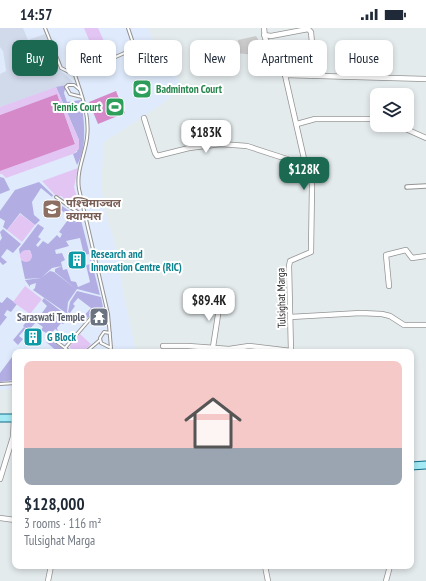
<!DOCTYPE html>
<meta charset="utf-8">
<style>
:root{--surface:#fff;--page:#f6f6f7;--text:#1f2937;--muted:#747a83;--line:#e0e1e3;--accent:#1a6950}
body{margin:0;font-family:"PT Sans Narrow","Noto Sans Devanagari",sans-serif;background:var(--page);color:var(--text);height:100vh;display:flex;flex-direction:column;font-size:15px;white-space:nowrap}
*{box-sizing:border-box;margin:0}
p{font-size:13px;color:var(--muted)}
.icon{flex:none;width:22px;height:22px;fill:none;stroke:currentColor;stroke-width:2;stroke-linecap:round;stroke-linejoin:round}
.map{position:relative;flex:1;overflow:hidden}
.drawer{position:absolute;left:12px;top:321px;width:402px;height:220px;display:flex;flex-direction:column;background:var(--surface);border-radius:8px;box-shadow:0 2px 6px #0003}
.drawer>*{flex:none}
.top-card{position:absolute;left:12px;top:12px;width:402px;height:36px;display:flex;gap:8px}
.fabs{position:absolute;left:370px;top:60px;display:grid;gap:8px}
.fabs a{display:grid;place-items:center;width:44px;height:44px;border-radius:8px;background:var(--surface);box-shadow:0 2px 6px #0003;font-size:20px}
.price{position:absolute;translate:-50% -34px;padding:0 9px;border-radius:8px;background:#fff;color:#222;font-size:13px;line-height:26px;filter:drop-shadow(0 1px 2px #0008)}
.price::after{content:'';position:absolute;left:50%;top:24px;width:12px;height:9px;margin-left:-6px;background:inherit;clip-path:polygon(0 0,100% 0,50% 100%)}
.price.current{background:var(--accent);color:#fff}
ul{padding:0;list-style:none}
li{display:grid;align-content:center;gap:8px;height:212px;padding:0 12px}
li+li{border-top:1px solid var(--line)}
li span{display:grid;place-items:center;height:124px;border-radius:8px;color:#555}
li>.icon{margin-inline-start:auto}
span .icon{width:72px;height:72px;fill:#fffc;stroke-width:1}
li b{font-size:17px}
.chip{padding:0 14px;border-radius:8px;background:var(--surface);box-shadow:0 2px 6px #0003;font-size:14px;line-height:36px}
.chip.current{background:var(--accent);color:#fff}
.status{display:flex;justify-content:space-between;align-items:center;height:28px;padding:0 20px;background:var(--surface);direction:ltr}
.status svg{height:11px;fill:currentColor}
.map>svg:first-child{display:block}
.education{fill:#dfebfc}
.religious{fill:#cbcbcb}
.farmland{fill:#d1daeb}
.grass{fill:#b2aee3;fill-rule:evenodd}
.park{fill:#e3c5f4}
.pitch{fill:#d589c8}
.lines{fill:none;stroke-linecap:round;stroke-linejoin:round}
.service-casing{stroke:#949494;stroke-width:4}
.pedestrian-casing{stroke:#949494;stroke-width:5.5}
.minor-casing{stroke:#949494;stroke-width:6}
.primary-casing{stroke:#0e6d88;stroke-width:9}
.service{stroke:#fff;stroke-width:2}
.pedestrian{stroke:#fff;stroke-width:3.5}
.minor{stroke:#fff;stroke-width:4.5}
.primary{stroke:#a4e9f3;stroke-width:7}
.labels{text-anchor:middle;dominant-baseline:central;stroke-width:4;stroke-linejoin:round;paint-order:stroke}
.leisure-label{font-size:11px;font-weight:bold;fill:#27864d;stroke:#fff;text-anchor:start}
.education-label{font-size:11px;font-weight:bold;fill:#785e54;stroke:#fff;text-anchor:start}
.culture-label{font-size:11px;font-weight:bold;fill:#0d838f;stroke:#fff;text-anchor:start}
.street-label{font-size:11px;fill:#1d1d1d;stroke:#fff}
.worship-label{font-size:11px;font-weight:bold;fill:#5b616d;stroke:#fff;text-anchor:end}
</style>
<div class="status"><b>14:57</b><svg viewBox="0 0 49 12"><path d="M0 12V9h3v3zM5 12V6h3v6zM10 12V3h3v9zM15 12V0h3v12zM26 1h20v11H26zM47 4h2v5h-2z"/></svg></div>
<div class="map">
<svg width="426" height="553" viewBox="0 0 426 553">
<rect width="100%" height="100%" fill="#e4ebed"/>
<polygon class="education" points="0,0 148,0 155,17 164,25 182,59 162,76 104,114 101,156 104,179 119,230 122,258 136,324 15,324 15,361 0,362"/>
<polygon class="religious" points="256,8 258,11 256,27 236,25 238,12"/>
<polygon class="farmland" points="0,0 23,0 28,12 45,6 59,41 73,54 0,79 0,46 6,43 3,23 0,19"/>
<g class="grass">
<path d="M66,57L64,65L67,74L81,72C84,92 88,119 77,137L73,126L77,124L79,112L56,59Z"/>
<polygon points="0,149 4,150 10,162 0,166"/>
<polygon points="39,154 53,167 52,169 41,160 32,174 34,187 40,192 35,197 20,185 7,202 3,199 5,193 0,190 0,183 15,162"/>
<path d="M62,178L80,190L74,195L81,192L100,267L77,261L68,274L67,284L69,287L33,262L35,260L36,255L30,257V259L25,252L41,250L25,251L21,232L23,233L31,224L29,222L21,225L20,227L19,221L23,216L31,223L23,216L38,196L44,200L38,209L41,211L36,217L38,219L43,213L48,216L57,207L60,210L62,206L59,204L70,189L61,182ZM80,210L84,227L89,226L91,236L86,237L90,254L78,259L76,254L71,253L67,241L63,242L62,238L55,241V244L76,261L54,244L50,243L42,249L52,240L62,238L61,234L65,232L62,225L56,226L55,222L69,218L66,213Z"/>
<polygon points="3,201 21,216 13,225 7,221 1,229 7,234 3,237 0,234 0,213 2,210 0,204"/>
<polygon points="77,263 101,269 103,279 90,290 88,289 83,295 75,292 77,290 80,292 91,280 78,270 73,276 75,278 70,285 68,284 70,274"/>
<polygon points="7,269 17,276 11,284 7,282 4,287 7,289 0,298 0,274 2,275"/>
<polygon points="44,270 70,290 63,296 61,295 57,300 58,303 55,301 51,306 48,306 41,302 43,299 36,294 29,302 23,298 33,285 39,289 47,278 42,273"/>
<polygon points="101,280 104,280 106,294 97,298 90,292 94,288 100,293 103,289 97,284"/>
<polygon points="24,299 26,300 19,308 23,311 18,317 13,312"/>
<polygon points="53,313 64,322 62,324 58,324 46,314 50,315"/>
<polygon points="15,325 15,352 0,354 0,345"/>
</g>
<g class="park">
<polygon points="84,0 98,0 109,24 96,29"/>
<polygon points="56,59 79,112 79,121 73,126 6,150 2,146 0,146 0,143 75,115 57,66 0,87 0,79"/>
<polygon points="78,140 74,159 80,179 79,183 61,168 56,168 42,153"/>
<polygon points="20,186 35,197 22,214 7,202"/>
<circle cx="26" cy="228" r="6"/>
<polygon points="25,258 42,271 30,286 13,274"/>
<polygon points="80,306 91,316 83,324 75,324 70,320 70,318"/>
</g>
<g class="pitch">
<polygon points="143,54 148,66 141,69 136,56"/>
<polygon points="116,63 125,85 98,96 89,74"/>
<polygon points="57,66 75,116 0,143 0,87"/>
</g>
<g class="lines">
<defs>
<g id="service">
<polyline points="45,0 61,40 75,47 129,23 133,15 128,0"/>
<path d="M75,47C82,68 90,88 87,110C85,127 76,143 79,161L108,286L111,320L101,315L100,310L104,304L110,305"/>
<polyline points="79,61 74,57 68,57 66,59 70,66 82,69"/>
<polyline points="56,169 86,190"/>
<polyline points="52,306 50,309 65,320"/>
<polyline points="70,324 65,320 96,284"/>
<polyline points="86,324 100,312"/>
<polyline points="0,356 15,355"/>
</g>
<polyline id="pedestrian" points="407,159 426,158"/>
<g id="minor">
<polyline points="264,0 265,10 285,47 305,135 311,148 312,158 311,224 290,233 289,238 291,324"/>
<polyline points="264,7 271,8 308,1 311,4 315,48"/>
<polyline points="285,47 426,51"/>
<polyline points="144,90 155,125 157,128 189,120 221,116 247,118 296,134 305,135"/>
<polyline points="297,96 315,91 377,91"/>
<polyline points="397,97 426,110"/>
<polyline points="389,258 386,227 406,222 412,230 426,228"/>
<polyline points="290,289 361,285 382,286 390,288 404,297 426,297"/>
<polyline points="163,318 188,318 229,321 249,318 291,323"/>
<polyline points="213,319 218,287 217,268"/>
<polyline points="0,451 13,409 14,390"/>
<polyline points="0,490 15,492"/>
<polyline points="265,538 268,553"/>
<polyline points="48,553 51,538"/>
<polyline points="386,553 390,538"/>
</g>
<g id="primary">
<polyline points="0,390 15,390"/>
<polyline points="411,438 426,437"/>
</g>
</defs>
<use href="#service" class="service-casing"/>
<use href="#pedestrian" class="pedestrian-casing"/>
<use href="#minor" class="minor-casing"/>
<use href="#primary" class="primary-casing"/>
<use href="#service" class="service"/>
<use href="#pedestrian" class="pedestrian"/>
<use href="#minor" class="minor"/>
<use href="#primary" class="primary"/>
</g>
<defs>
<symbol id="stadium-square" viewBox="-11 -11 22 22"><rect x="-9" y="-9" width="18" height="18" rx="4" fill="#2e9e5b" stroke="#fff"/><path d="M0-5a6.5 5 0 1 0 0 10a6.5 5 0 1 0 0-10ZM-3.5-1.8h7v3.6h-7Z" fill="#fff"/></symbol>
<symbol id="university-square" viewBox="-11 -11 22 22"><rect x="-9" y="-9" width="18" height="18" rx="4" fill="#8d6e63" stroke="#fff"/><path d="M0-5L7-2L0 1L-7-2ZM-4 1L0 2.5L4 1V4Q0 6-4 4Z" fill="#fff"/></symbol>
<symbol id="building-square" viewBox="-11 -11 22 22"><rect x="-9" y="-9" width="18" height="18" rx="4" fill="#0f9aa8" stroke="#fff"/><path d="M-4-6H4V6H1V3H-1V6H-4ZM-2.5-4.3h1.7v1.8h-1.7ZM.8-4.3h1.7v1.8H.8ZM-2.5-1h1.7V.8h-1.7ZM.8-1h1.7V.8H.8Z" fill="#fff"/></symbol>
<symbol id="temple-square" viewBox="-11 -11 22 22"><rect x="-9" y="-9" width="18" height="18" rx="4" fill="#6b7280" stroke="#fff"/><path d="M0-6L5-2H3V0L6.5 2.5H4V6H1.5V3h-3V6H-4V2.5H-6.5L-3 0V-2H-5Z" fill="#fff"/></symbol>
</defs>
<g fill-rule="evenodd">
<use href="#stadium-square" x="131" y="50" width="22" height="22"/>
<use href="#stadium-square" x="104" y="68" width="22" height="22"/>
<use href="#university-square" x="41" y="170" width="22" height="22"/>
<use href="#building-square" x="66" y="221" width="22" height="22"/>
<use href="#temple-square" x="88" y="278" width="22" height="22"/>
<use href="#building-square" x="22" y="298" width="22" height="22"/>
</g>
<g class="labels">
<g class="leisure-label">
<text x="156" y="61">Badminton Court</text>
<text x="101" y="79" text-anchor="end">Tennis Court</text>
</g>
<g class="education-label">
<text x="66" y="175">पश्‍चिमाञ्‍चल<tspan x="66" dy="13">क्याम्पस</tspan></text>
</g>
<g class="culture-label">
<text x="91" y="226">Research and<tspan x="91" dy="13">Innovation Centre (RIC)</tspan></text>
<text x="47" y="309">G Block</text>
</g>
<g class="street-label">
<text transform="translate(281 270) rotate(-91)">Tulsighat Marga</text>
</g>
<g class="worship-label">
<text x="85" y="289">Saraswati Temple</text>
</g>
</g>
</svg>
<div class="fabs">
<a><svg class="icon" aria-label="layers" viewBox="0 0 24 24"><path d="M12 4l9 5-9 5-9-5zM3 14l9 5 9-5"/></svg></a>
</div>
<b class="price" style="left:206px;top:126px">$183K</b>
<b class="price current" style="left:304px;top:163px">$128K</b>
<b class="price" style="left:209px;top:294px">$89.4K</b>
<div class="top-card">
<a class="chip current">Buy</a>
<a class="chip">Rent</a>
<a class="chip">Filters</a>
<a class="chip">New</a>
<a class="chip">Apartment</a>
<a class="chip">House</a>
</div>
<section class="drawer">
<ul>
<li><span style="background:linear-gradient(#f6c9c9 70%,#9aa5b1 0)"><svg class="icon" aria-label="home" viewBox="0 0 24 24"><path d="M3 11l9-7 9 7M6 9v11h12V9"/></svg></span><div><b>$128,000</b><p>3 rooms · 116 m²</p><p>Tulsighat Marga</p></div></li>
</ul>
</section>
</div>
